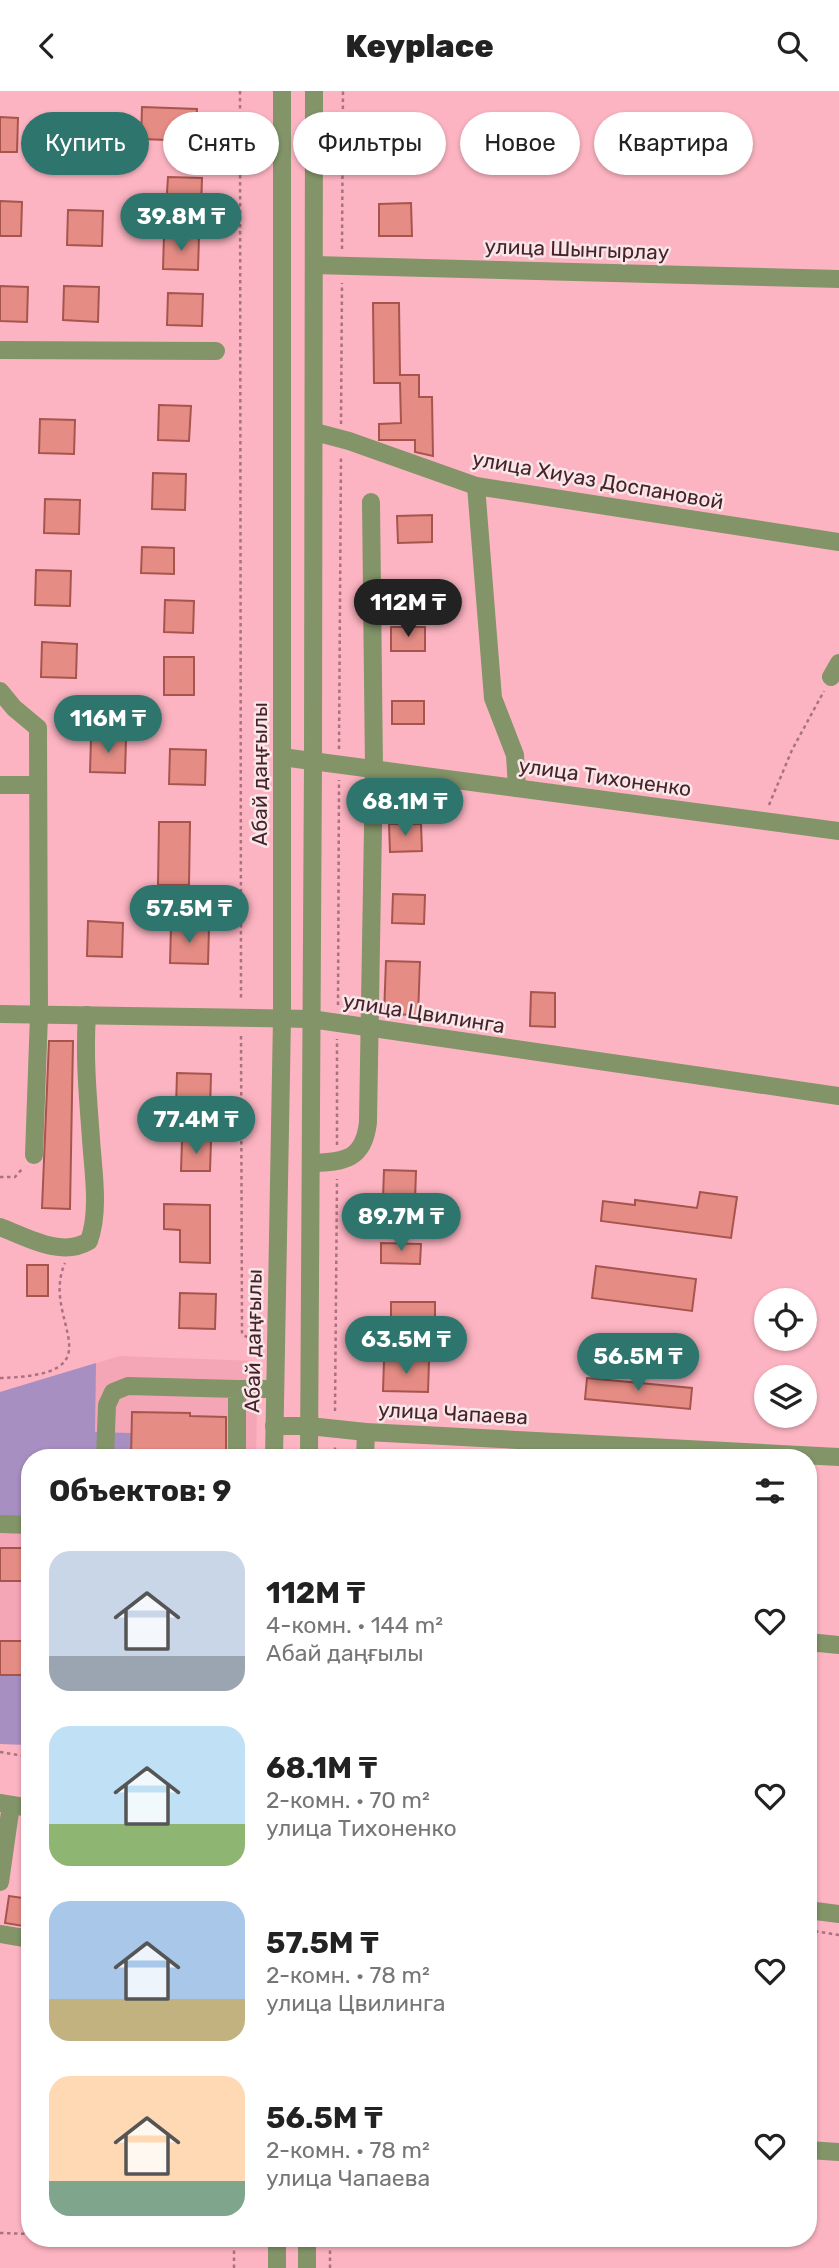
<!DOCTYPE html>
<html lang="ru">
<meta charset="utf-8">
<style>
:root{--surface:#fff;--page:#f2f2f2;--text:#222;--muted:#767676;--accent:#2d756d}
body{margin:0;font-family:Rubik,sans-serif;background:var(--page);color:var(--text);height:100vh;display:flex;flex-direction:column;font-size:26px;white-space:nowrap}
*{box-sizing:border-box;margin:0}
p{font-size:23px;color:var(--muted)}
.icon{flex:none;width:38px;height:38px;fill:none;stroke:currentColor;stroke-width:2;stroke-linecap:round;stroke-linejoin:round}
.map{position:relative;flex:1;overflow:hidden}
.details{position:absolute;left:21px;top:1358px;width:796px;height:798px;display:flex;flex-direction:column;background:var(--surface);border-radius:28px;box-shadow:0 2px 5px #0004}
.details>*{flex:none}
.banner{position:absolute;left:21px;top:21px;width:798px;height:63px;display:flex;gap:14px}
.fabs{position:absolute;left:754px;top:1197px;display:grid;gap:14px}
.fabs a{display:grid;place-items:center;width:63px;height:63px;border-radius:50%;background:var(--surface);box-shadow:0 2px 5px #0004;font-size:35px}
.price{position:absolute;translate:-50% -60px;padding:0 16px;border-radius:24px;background:var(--accent);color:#fff;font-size:23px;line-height:46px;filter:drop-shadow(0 2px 4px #0008)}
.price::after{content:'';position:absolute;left:50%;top:42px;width:21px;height:16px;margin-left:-10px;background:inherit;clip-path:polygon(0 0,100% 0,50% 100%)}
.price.selected{background:#222;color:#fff}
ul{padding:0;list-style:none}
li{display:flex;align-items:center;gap:21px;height:175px;padding:0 28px}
li span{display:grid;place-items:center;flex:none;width:196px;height:140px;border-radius:21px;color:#555}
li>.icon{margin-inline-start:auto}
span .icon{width:84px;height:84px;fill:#fffc;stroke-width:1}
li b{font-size:30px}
h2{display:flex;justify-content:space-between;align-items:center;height:84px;padding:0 28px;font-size:30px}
.chip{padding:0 24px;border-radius:32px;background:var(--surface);box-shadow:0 2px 5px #0004;font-size:24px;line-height:63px}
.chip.selected{background:var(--accent);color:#fff}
header{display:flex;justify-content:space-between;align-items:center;height:91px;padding:0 28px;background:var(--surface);font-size:32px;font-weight:800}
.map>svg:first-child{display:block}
.built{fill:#f5a6b6}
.green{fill:#a78fc1}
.building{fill:#e58d85;stroke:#a6554e;stroke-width:2}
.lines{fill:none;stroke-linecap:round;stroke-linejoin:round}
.path{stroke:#aa727e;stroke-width:2.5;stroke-dasharray:3.5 3.5;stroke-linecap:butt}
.minor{stroke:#829468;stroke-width:18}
.labels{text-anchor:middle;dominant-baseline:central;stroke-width:5;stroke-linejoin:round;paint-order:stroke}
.street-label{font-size:21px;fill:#46232b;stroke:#f9e6e9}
</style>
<header><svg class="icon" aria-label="back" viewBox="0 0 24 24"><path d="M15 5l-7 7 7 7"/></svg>Keyplace<svg class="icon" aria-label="search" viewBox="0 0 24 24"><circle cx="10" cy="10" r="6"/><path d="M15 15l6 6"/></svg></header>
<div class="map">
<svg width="839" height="2177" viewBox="0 0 839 2177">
<rect width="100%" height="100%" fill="#fdb4c2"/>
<polygon class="built" points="120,1265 258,1270 256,1367 30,1367 30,1654 0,1653 0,1301"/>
<g class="green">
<polygon points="96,1272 95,1341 131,1342 131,1367 30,1367 30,1430 0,1430 0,1301"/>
<polygon points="0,1584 30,1584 30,1654 0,1653"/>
</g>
<g class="building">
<polygon points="142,16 197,18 195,50 141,48"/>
<polygon points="0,26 18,27 17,61 0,61"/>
<polygon points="412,32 412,57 378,57 378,33"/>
<polygon points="71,40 106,41 105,75 70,74"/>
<polygon points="168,86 202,87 201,119 166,117"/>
<polygon points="0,110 22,111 21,145 0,145"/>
<polygon points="411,112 412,145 379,145 379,113"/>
<polygon points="68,119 103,120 102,155 67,154"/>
<polygon points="164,144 199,145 198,179 163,178"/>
<polygon points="0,195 28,196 27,231 0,230"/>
<polygon points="64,195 99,196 98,231 63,229"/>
<polygon points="168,202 203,203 202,235 167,234"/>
<polygon points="373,212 399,212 400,284 419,284 419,306 432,306 433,365 415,361 415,349 379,349 379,333 401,332 400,292 374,292"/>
<polygon points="159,314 191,315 189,350 158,349"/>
<polygon points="40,328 75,329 74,363 39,362"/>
<polygon points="153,382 186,383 185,419 152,418"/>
<polygon points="45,408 80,409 79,443 44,442"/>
<polygon points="432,424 432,451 398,452 397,425"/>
<polygon points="142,456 174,457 174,483 141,482"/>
<polygon points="36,479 71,480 70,515 35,514"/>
<polygon points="165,509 194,510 193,542 164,541"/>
<rect x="391" y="536" width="34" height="24"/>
<polygon points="42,551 77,553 76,587 41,586"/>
<rect x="164" y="566" width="30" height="38"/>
<rect x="392" y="610" width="32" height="23"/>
<polygon points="91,647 126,648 125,682 90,681"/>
<polygon points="170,658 206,659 205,694 169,693"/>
<polygon points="159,731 190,731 189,794 158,794"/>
<polygon points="389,733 421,733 422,760 390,761"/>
<polygon points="393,803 425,804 424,833 392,832"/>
<polygon points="88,830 123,832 122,866 87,865"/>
<polygon points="171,835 209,837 208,873 170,872"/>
<polygon points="386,870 420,871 418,924 384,923"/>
<polygon points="531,901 555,902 555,936 530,935"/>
<polygon points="49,950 73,950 70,1118 42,1117"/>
<polygon points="177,982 211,983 210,1018 176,1017"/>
<polygon points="182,1050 211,1050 210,1080 181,1080"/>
<polygon points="384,1079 416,1080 415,1110 383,1108"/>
<polygon points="700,1101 737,1106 731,1147 601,1130 603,1110 635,1114 635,1109 697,1117"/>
<polygon points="164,1113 210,1114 210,1172 180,1171 180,1139 164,1138"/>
<polygon points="381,1152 421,1153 420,1173 381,1172"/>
<rect x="27" y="1174" width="21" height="31"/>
<polygon points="596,1175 696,1188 692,1220 592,1207"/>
<polygon points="180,1202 216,1203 215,1238 179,1237"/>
<rect x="391" y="1211" width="44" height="26"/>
<polygon points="384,1269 429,1270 428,1301 383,1300"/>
<polygon points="587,1287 692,1297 690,1318 585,1308"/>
<polygon points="132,1321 190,1322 190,1325 226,1326 226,1367 167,1364 167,1367 131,1367"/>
<rect x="0" y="1457" width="30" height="33"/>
<rect x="0" y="1550" width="30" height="34"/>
<polygon points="9,1805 30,1808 30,1836 5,1832"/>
</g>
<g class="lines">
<g class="path">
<polyline points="240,0 241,910"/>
<polyline points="342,158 343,0"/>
<polyline points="341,333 342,192"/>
<polyline points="339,658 341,364"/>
<polyline points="769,714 792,659 824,600"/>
<polyline points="338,914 339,689"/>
<polyline points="241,945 242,1243 260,1254"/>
<polyline points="337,1054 337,948"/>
<polyline points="0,1086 15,1086 23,1077"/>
<path d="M0,1287C123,1284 39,1230 65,1172"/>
<polyline points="335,1320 337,1088"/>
<polyline points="335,1367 335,1354"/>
<polyline points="0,1661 30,1666"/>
<polyline points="808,1839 839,1844"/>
<polyline points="0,2142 30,2143"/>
<polyline points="234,2177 234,2147"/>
<polyline points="330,2177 330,2147"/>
</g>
<g class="minor">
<polyline points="314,174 839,188"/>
<polyline points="0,259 216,260"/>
<polyline points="315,341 349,350 476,395 839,451"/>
<polyline points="476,395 493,607 515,664 517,697"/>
<polyline points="831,586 839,572"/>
<polyline points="0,600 14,617 38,637 39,924 34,1064"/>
<polyline points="282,666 839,740"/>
<polyline points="0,694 38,694"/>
<polyline points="0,923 311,928 839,1005"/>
<path d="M312,1072C344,1071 364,1069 368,1031L374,677L371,411"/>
<path d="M0,1136C27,1146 61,1167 89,1150C100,1119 93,1080 91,1048C88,1007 84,966 87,924"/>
<polyline points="237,1298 274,1298"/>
<polyline points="274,1335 309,1335 366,1341 839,1366"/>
<polyline points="105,1367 107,1314 113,1301 128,1295 237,1298 237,1367"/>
<polyline points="274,1367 282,927 282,0"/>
<polyline points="309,1367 313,670 314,0"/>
<polyline points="365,1367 366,1341"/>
<polyline points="0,1433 30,1434"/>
<polyline points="808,1551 839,1554"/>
<polyline points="0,1712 30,1717"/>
<polyline points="0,1791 11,1714"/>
<polyline points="808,1819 839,1823"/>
<polyline points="0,1843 30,1848"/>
<polyline points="808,2059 839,2061"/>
<polyline points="277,2147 277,2177"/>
<polyline points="307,2177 307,2147"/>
</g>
</g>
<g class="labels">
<g class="street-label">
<text transform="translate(577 158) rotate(2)">улица Шынгырлау</text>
<text transform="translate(598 389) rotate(10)">улица Хиуаз Доспановой</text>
<text transform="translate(259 683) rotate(-90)">Абай даңғылы</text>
<text transform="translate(605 686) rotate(8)">улица Тихоненко</text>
<text transform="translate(424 922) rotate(9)">улица Цвилинга</text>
<text transform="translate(253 1250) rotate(-89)">Абай даңғылы</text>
<text transform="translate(453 1322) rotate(3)">улица Чапаева</text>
</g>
</g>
</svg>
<div class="fabs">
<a><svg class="icon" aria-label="locate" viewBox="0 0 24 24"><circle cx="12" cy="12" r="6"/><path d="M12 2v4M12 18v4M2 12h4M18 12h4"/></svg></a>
<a><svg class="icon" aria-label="layers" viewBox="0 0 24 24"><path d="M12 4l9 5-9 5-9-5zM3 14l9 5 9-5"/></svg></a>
</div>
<b class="price" style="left:181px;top:162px">39.8M ₸</b>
<b class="price selected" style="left:408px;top:548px">112M ₸</b>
<b class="price" style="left:108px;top:664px">116M ₸</b>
<b class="price" style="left:405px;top:747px">68.1M ₸</b>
<b class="price" style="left:189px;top:854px">57.5M ₸</b>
<b class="price" style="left:196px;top:1065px">77.4M ₸</b>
<b class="price" style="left:401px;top:1162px">89.7M ₸</b>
<b class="price" style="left:406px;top:1285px">63.5M ₸</b>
<b class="price" style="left:638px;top:1302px">56.5M ₸</b>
<div class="banner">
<a class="chip selected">Купить</a>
<a class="chip">Снять</a>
<a class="chip">Фильтры</a>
<a class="chip">Новое</a>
<a class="chip">Квартира</a>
</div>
<section class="details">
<h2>Объектов: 9<svg class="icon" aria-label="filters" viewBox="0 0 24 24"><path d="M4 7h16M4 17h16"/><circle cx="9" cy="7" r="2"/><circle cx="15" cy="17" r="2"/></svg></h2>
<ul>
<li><span style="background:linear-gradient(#c9d6e8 75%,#9aa5b1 0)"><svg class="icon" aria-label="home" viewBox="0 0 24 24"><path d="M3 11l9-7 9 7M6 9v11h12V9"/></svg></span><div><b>112M ₸</b><p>4-комн. · 144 m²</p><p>Абай даңғылы</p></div><svg class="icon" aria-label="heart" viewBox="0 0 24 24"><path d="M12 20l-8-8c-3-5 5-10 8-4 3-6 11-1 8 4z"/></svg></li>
<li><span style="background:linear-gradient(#bfe0f5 70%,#8fb573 0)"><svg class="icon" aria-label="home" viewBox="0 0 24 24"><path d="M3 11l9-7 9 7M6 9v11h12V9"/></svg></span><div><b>68.1M ₸</b><p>2-комн. · 70 m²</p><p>улица Тихоненко</p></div><svg class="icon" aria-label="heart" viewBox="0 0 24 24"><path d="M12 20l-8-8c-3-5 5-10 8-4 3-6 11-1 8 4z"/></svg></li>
<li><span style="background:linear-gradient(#a9c7e8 70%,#c2b280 0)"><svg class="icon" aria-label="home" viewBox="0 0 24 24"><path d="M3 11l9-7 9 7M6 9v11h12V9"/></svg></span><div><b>57.5M ₸</b><p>2-комн. · 78 m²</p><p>улица Цвилинга</p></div><svg class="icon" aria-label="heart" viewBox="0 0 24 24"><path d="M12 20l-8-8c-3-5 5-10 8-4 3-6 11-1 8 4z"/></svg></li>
<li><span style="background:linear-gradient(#ffd9b3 75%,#7fa58c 0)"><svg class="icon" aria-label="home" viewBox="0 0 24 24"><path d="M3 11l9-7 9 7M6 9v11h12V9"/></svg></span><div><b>56.5M ₸</b><p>2-комн. · 78 m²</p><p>улица Чапаева</p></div><svg class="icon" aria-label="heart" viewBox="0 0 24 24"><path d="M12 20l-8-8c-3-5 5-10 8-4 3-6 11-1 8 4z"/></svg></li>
</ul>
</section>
</div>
